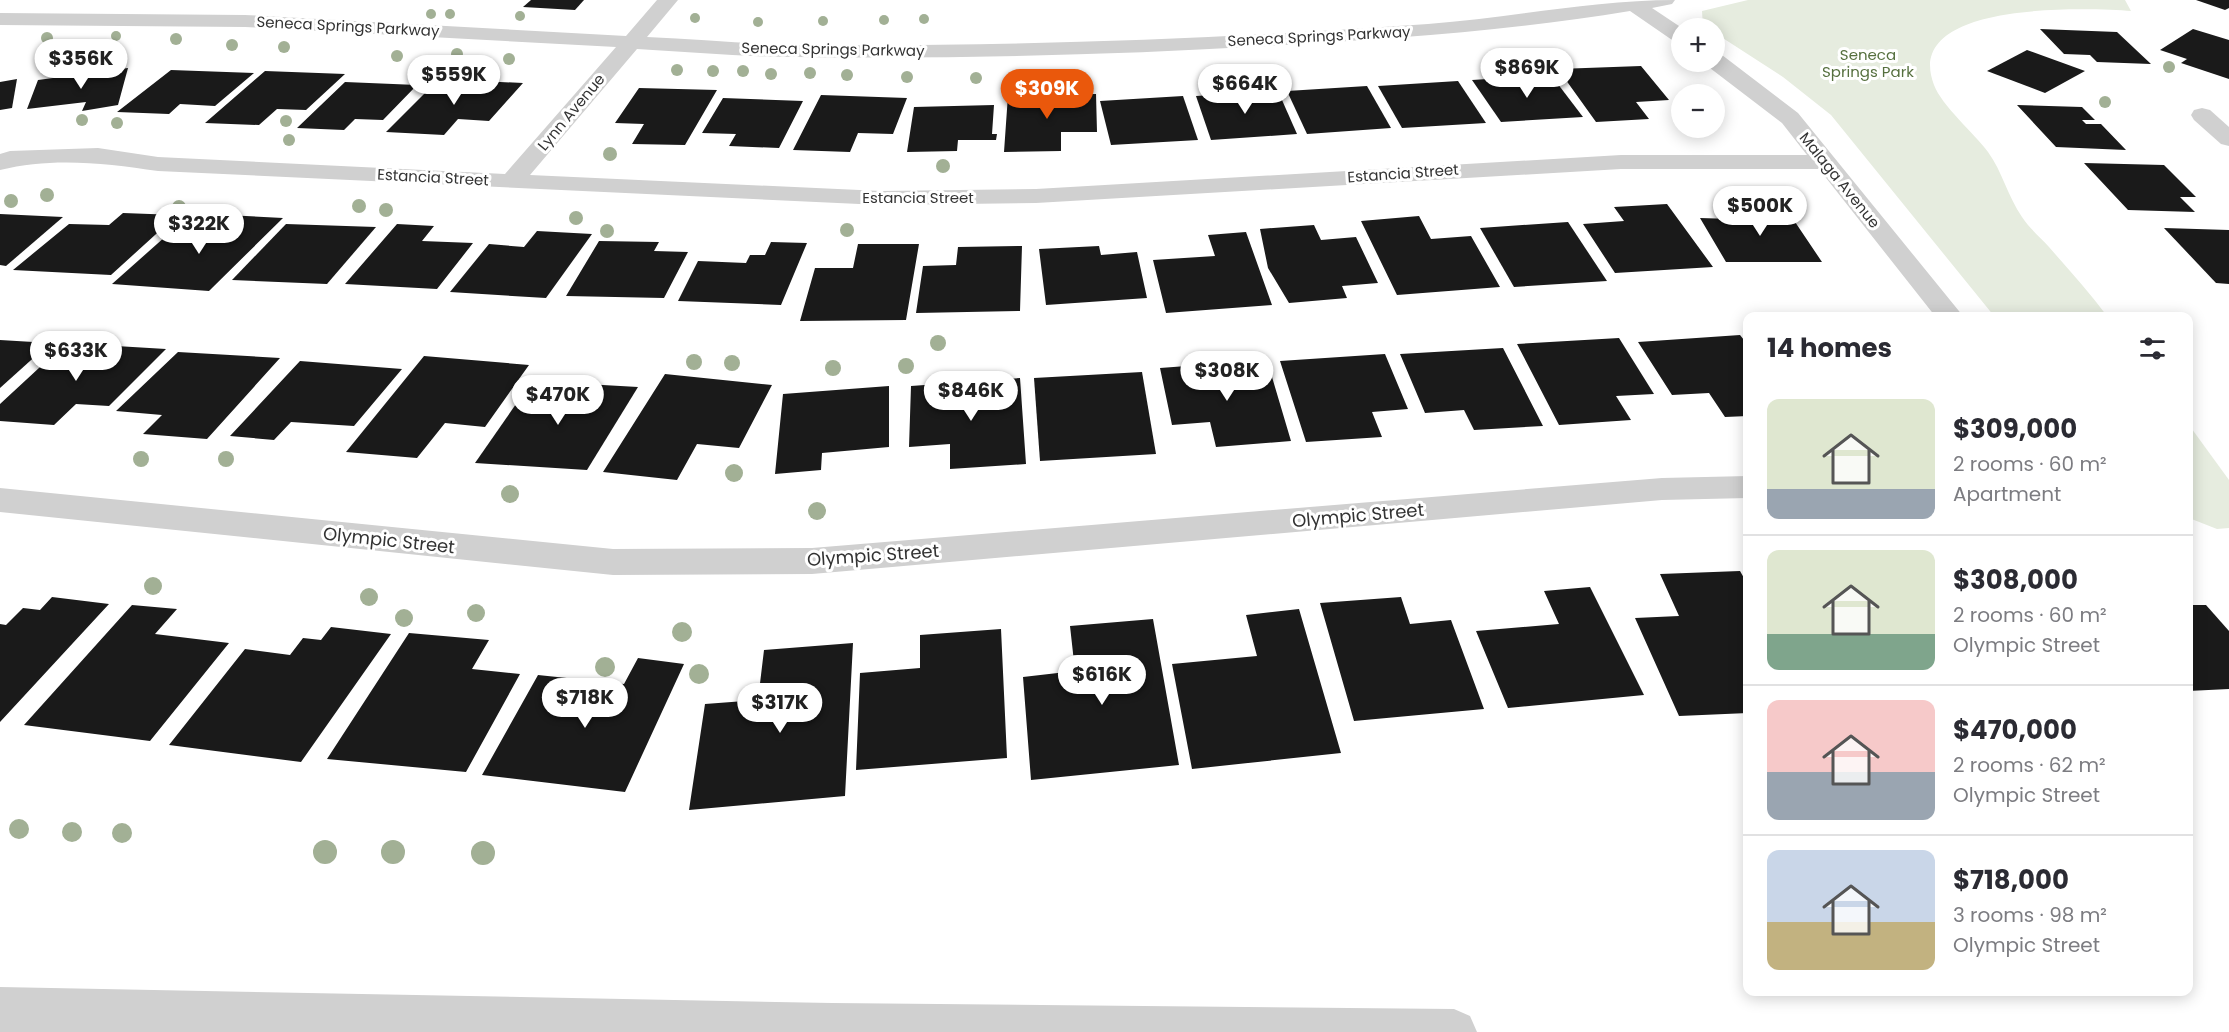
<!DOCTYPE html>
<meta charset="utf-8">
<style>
:root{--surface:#fff;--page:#f2f2f3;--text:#2b2b33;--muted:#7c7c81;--line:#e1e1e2;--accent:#ea580c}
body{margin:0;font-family:Poppins,sans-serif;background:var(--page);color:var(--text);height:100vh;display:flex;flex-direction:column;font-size:22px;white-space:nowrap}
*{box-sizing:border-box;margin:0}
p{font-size:20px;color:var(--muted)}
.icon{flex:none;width:33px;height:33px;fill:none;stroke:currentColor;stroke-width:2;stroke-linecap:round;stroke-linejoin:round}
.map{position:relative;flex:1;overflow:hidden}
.sheet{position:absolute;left:1743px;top:312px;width:450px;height:684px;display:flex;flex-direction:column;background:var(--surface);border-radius:12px;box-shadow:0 3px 15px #0003}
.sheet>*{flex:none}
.controls{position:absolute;left:1671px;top:18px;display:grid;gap:12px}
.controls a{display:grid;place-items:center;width:54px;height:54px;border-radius:50%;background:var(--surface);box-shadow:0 3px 15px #0003;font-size:30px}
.price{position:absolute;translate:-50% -51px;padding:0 14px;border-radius:21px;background:#fff;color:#222;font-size:20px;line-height:39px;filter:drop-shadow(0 2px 3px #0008)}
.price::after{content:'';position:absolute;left:50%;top:36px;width:18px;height:14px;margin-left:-9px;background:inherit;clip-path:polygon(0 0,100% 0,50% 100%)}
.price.active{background:var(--accent);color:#fff}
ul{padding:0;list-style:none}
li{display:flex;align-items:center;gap:18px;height:150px;padding:0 24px}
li+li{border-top:2px solid var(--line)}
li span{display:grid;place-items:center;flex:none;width:168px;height:120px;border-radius:12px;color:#555}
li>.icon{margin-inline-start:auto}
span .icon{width:72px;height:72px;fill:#fffc;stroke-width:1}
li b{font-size:26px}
h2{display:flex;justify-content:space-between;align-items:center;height:72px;padding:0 24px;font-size:26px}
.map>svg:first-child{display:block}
.green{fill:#e6ecdf}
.building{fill:#1a1a1a}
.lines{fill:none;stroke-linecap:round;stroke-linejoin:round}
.minor{fill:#d0d0d0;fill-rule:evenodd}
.tree{fill:#a2b095}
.labels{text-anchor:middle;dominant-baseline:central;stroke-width:6;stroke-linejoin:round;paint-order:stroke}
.far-street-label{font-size:15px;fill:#333;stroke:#fff}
.far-park-label{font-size:15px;fill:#56703f;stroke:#fff}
.street-label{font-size:18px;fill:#333;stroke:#fff}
</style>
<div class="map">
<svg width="2229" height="1032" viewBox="0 0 2229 1032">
<rect width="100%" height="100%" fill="#fff"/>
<g class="green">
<path d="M1748,0H2125L2131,11C2086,8 1901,0 1934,85C1942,106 1974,133 1988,152C2002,171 2008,197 2022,217C2029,228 2040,237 2049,247C2069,270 2089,292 2107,316H1994L1831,115L1783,77L1715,33L1714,28L1703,26L1702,11Z"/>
<polygon points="2189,425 2229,480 2229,528 2217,529 2189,518"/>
</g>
<g class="building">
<polygon points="531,0 584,0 575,10 523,7"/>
<polygon points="2196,0 2229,0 2229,8 2225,10"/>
<polygon points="2040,29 2117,32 2151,64 2097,62 2090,55 2064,54"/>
<polygon points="2193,29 2229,40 2229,79 2181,63 2187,59 2160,50"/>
<polygon points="2027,50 2085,71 2045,93 1987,71"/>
<polygon points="1641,66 1669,100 1636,102 1649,119 1596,122 1558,69"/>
<polygon points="128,68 118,105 82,111 86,102 27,109 38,80"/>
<polygon points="171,70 254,73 215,106 180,104 169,114 117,112"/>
<polygon points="265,71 345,74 306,110 277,109 259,125 205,123"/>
<polygon points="1551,75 1583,117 1501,122 1472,80"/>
<polygon points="17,79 12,108 0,110 0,82"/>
<polygon points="439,79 523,83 489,121 458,119 444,135 386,132"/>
<polygon points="1458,81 1486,123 1402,128 1378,86"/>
<polygon points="345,82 417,85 383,120 355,119 344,130 297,128"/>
<polygon points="1367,86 1391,128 1307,134 1287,91"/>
<polygon points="639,88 717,90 685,145 632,144 644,124 615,123"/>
<polygon points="1278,91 1297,134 1211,140 1196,96"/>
<polygon points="1096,94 1097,132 1061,132 1061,151 1004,152 1008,95"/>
<polygon points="821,95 907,98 893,134 858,133 850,152 793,150"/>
<polygon points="1183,96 1198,140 1111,145 1100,101"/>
<polygon points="723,98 803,101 779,148 729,146 736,134 702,133"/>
<polygon points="994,105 992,134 997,134 996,140 958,140 957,151 907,152 914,107"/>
<polygon points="2017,105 2082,107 2095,120 2082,120 2086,124 2101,124 2126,150 2056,147"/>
<polygon points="2084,163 2164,165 2196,197 2180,197 2195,212 2128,210"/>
<polygon points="1667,204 1713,267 1615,273 1583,224 1624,221 1614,207"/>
<polygon points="1727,210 1787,210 1822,262 1726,262 1700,218 1732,219"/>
<polygon points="123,213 177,215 111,275 13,270 69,224 109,225"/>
<polygon points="0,214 63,217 6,266 0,265"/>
<polygon points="225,215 283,218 209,291 112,284 166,236 199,238"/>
<polygon points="1419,216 1431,239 1471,236 1500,287 1397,295 1361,221"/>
<polygon points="1568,222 1607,281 1514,287 1480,228"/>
<polygon points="286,224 376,227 327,284 232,280"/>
<polygon points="397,224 434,226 422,241 473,243 437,289 345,284"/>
<polygon points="1314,225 1321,240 1356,237 1378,283 1342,286 1347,298 1289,303 1268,268 1260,229"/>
<polygon points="2164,228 2229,230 2229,284 2216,283"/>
<polygon points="537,231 592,234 546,298 450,292 489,244 524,247"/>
<polygon points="1246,232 1272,305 1166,313 1153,260 1215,256 1208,235"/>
<polygon points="599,241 659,242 654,251 688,252 664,298 566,296"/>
<polygon points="771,242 807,243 781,305 678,301 698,261 746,263 750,255 765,255"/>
<polygon points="858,244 919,244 906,320 800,321 815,268 853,268"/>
<polygon points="1022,246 1020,311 916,313 923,266 956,265 958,247"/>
<polygon points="1099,246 1101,255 1137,252 1147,298 1046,305 1039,249"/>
<polygon points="1740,335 1748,345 1748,416 1725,417 1709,393 1672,395 1638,342"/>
<polygon points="1619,338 1654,394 1616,396 1631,420 1559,425 1517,344"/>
<polygon points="0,340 50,343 0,388"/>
<polygon points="66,343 166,349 109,406 76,404 54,425 0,421 0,404"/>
<polygon points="1503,348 1543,426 1474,430 1464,410 1425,413 1400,354"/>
<polygon points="178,352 280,358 207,439 143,434 162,415 116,411"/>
<polygon points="1385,354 1408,409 1372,412 1382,437 1306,442 1280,361"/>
<polygon points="424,356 529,365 485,427 445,423 417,458 346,452"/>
<polygon points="1267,360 1291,441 1216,447 1210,422 1172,425 1160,368"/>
<polygon points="300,361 402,369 354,426 291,422 274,440 230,436"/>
<polygon points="1142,372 1156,454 1040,461 1034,378"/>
<polygon points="665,374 772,385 739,448 697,444 677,480 603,472"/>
<polygon points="1020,378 1026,464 950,469 950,444 909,447 911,386"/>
<polygon points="532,381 638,387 587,470 475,463"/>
<polygon points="889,386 889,447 822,453 821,470 775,474 783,394"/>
<polygon points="1740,571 1748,585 1748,713 1679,716 1635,618 1679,616 1660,574"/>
<polygon points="1590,587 1644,695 1508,708 1476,631 1559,624 1544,591"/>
<polygon points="52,597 109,604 0,722 0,624 6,625 23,608 40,610"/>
<polygon points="1401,597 1410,624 1451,620 1484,709 1354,721 1320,603"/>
<polygon points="132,605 177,609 155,634 229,643 150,741 24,725"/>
<polygon points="2188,605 2206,605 2229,631 2229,689 2188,691"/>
<polygon points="1299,609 1341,753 1192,769 1172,664 1257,656 1246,615"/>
<polygon points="1153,619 1179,765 1031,780 1023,677 1075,671 1070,626"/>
<polygon points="331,627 391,634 301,762 169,745 245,649 290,655 303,638 321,640"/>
<polygon points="1001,629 1007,758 856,770 860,673 920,668 920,635"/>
<polygon points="409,633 489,640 472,669 520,674 466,772 327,759"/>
<polygon points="853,643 845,796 689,810 705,704 758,700 764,650"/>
<polygon points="638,658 684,664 625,792 482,775 538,675 624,684"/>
</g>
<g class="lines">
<g class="minor">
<path d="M657,0H678L647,37C697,39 747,44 797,45C1007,47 1218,39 1428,24C1510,18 1592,0 1675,0L1672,4L1652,8L1682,28V44L1675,42L1630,11C1510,31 1389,39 1267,46C1111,55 954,59 797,57C744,57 690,52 637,49L530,175L881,191L1036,189L1621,155H1807L1782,123L1706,65L1704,62H1714V54L1722,55L1798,113L1963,316H1935L1819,169H1621L1036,203L881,205L158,171C105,163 52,157 0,170V154L10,151L98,148L158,157L505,174L616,47L245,27L0,25V13L245,15L626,36Z"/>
<polygon points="2202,108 2210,110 2229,127 2229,146 2221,144 2194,120 2191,115 2194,110"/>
<polygon points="1748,476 1748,498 1662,500 812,574 613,575 0,512 0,488 613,549 812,548 1662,478"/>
<polygon points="0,987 832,1003 1454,1009 1470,1016 1477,1032 0,1032"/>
</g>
</g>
<g class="tree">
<circle cx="431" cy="14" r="5"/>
<circle cx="450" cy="14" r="5"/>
<circle cx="520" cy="16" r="5"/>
<circle cx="695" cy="18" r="5"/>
<circle cx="924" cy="19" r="5"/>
<circle cx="884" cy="20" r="5"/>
<circle cx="823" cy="21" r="5"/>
<circle cx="758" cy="22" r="5"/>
<circle cx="116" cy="36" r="5"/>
<circle cx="47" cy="38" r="6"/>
<circle cx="176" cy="39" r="6"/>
<circle cx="232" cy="45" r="6"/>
<circle cx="284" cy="47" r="6"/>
<circle cx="457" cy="54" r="6"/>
<circle cx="397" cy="56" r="6"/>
<circle cx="509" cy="59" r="6"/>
<circle cx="96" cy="66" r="6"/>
<circle cx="2169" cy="67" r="6"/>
<circle cx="677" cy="70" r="6"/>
<circle cx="713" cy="71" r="6"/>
<circle cx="743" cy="71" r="6"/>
<circle cx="810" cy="73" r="6"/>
<circle cx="771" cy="74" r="6"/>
<circle cx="847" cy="75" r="6"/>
<circle cx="907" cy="77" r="6"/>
<circle cx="976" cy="78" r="6"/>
<circle cx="2105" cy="102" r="6"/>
<circle cx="82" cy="120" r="6"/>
<circle cx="286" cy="121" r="6"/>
<circle cx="117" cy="123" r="6"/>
<circle cx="289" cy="140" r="6"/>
<circle cx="610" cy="154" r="7"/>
<circle cx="943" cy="166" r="7"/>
<circle cx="47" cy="195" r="7"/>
<circle cx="11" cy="201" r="7"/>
<circle cx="359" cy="206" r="7"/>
<circle cx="179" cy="207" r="7"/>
<circle cx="386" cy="210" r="7"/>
<circle cx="576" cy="218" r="7"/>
<circle cx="847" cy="230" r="7"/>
<circle cx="607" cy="231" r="7"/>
<circle cx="938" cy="343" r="8"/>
<circle cx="694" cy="362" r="8"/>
<circle cx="732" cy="363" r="8"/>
<circle cx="906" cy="366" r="8"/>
<circle cx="833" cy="368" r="8"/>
<circle cx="141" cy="459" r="8"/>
<circle cx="226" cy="459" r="8"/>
<circle cx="734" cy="473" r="9"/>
<circle cx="510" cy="494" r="9"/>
<circle cx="817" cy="511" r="9"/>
<circle cx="153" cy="586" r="9"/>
<circle cx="369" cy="597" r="9"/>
<circle cx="476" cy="613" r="9"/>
<circle cx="404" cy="618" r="9"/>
<circle cx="682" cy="632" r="10"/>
<circle cx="605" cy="667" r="10"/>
<circle cx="699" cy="674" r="10"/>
<circle cx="19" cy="829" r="10"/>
<circle cx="72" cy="832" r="10"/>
<circle cx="122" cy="833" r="10"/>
<circle cx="325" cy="852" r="12"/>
<circle cx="393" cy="852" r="12"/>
<circle cx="483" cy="853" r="12"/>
</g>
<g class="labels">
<g class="far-street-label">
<text transform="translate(348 26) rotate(3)">Seneca Springs Parkway</text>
<text transform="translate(1319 36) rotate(-3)">Seneca Springs Parkway</text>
<text transform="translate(833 49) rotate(1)">Seneca Springs Parkway</text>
<text transform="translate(571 112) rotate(-50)">Lynn Avenue</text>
<text transform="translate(1403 173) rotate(-4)">Estancia Street</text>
<text transform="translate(433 177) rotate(3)">Estancia Street</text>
<text transform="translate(1840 180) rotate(51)">Malaga Avenue</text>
<text x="918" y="197">Estancia Street</text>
</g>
<g class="far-park-label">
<text x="1868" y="54">Seneca<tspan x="1868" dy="17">Springs Park</tspan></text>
</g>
<g class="street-label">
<text transform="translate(1358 515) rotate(-5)">Olympic Street</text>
<text transform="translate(389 540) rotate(6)">Olympic Street</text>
<text transform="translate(873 555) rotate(-4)">Olympic Street</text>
</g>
</g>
</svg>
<div class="controls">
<a>+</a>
<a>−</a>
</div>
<b class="price" style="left:81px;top:90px">$356K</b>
<b class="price" style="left:1527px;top:99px">$869K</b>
<b class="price" style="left:454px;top:106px">$559K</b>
<b class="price" style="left:1245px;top:115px">$664K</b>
<b class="price active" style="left:1047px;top:120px">$309K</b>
<b class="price" style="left:1760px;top:237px">$500K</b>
<b class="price" style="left:199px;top:255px">$322K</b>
<b class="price" style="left:76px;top:382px">$633K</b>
<b class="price" style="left:1227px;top:402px">$308K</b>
<b class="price" style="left:971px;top:422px">$846K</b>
<b class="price" style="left:558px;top:426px">$470K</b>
<b class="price" style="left:1102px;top:706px">$616K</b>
<b class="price" style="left:585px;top:729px">$718K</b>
<b class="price" style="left:780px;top:734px">$317K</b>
<section class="sheet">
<h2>14 homes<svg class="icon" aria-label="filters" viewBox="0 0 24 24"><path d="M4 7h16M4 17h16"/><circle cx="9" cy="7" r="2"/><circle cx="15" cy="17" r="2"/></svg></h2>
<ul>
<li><span style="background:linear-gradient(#dfe7d0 75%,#9aa5b1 0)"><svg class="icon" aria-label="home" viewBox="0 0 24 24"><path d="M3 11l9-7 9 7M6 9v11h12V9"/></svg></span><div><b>$309,000</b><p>2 rooms · 60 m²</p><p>Apartment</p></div></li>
<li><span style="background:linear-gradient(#dfe7d0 70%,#7fa58c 0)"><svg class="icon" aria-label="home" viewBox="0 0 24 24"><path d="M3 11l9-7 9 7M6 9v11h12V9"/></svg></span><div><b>$308,000</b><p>2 rooms · 60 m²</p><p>Olympic Street</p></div></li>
<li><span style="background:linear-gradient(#f6c9c9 60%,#9aa5b1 0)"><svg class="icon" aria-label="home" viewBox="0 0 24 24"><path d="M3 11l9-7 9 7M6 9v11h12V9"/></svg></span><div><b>$470,000</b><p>2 rooms · 62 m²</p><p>Olympic Street</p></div></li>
<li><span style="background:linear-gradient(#c9d6e8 60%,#c2b280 0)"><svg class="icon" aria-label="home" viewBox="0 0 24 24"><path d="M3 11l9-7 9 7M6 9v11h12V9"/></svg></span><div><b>$718,000</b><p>3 rooms · 98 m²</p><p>Olympic Street</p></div></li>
</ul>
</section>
</div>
